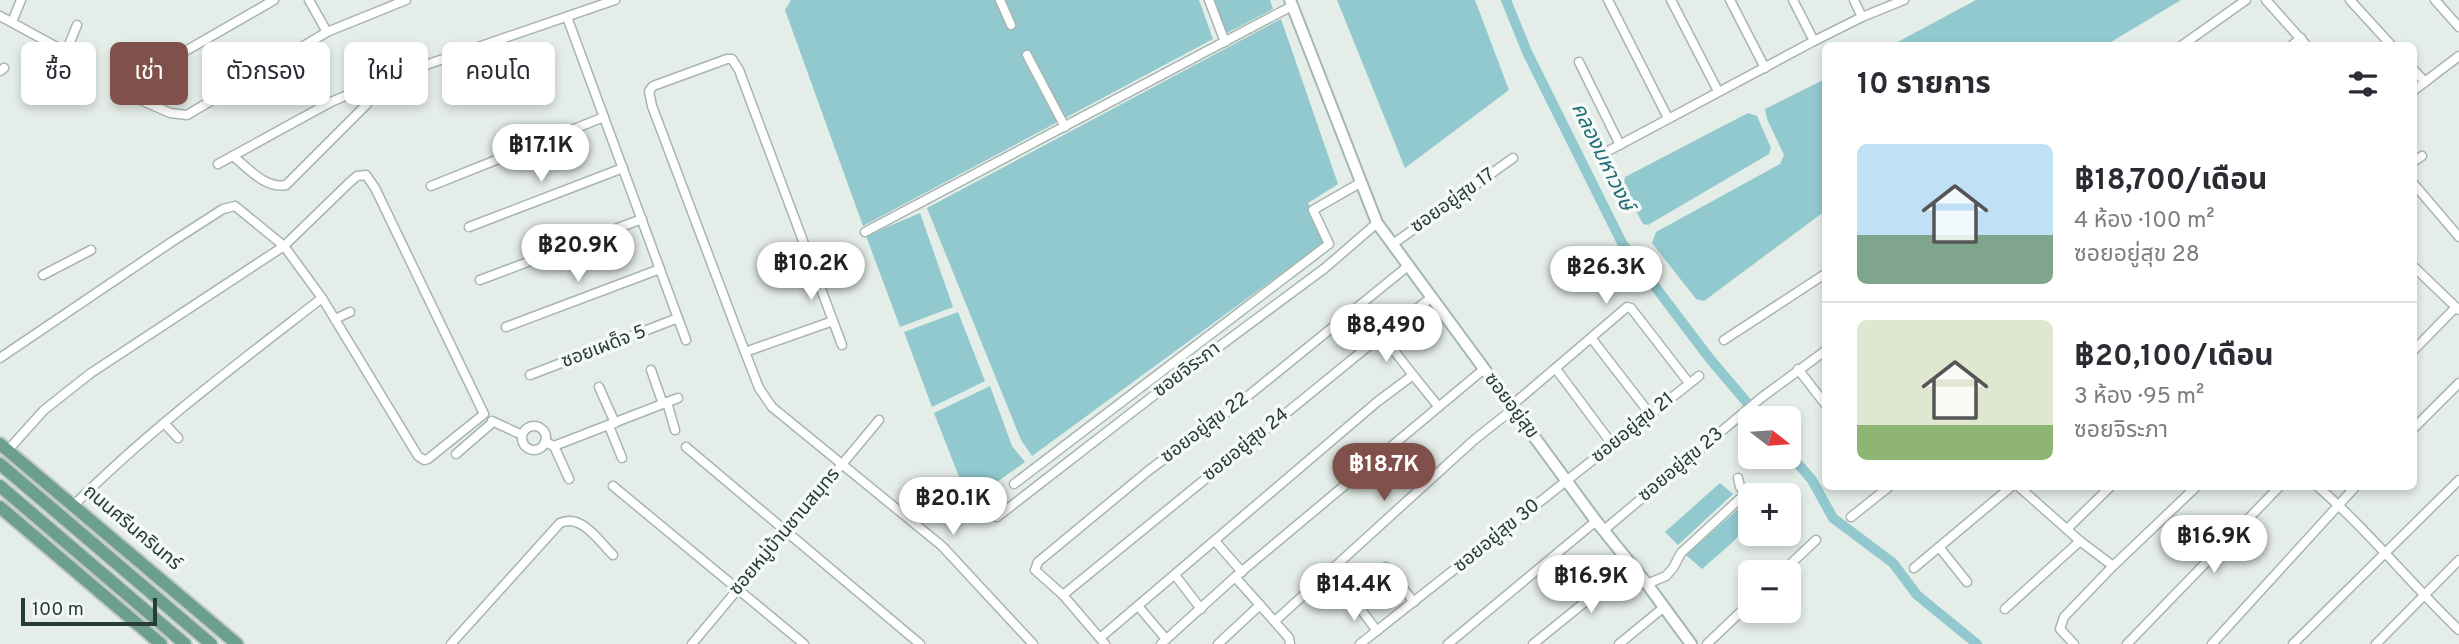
<!DOCTYPE html>
<html lang="th">
<meta charset="utf-8">
<style>
:root{--surface:#fff;--page:#f7f7f7;--text:#2b2b33;--muted:#7c7c81;--line:#e1e1e2;--accent:#80504a}
body{margin:0;font-family:Overpass,"Noto Sans Thai",sans-serif;background:var(--page);color:var(--text);height:100vh;display:flex;flex-direction:column;font-size:26px;white-space:nowrap}
*{box-sizing:border-box;margin:0}
p{font-size:23px;color:var(--muted)}
.icon{flex:none;width:38px;height:38px;fill:none;stroke:currentColor;stroke-width:2;stroke-linecap:round;stroke-linejoin:round}
.map{position:relative;flex:1;overflow:hidden}
.sheet{position:absolute;left:1822px;top:42px;width:595px;height:448px;display:flex;flex-direction:column;background:var(--surface);border-radius:10px;box-shadow:0 4px 10px #0003}
.sheet>*{flex:none}
.hud{position:absolute;left:21px;top:42px;width:665px;height:63px;display:flex;gap:14px}
.needle{width:46px;rotate:107deg}
.buttons{position:absolute;left:1738px;top:406px;display:grid;gap:14px}
.buttons a{display:grid;place-items:center;width:63px;height:63px;border-radius:10px;background:var(--surface);box-shadow:0 4px 10px #0003;font-size:35px}
.scale{position:absolute;left:21px;bottom:18px;width:136px;box-sizing:border-box;padding-left:7px;border:4px solid #253d35;border-top:0;font-size:19px;line-height:24px;white-space:nowrap;color:#253d35;-webkit-text-stroke:5px #f5f9f7;paint-order:stroke}
.price{position:absolute;translate:-50% -60px;padding:0 16px;border-radius:24px;background:#fff;color:#222;font-size:23px;line-height:46px;filter:drop-shadow(0 2px 4px #0008)}
.price::after{content:'';position:absolute;left:50%;top:42px;width:21px;height:16px;margin-left:-10px;background:inherit;clip-path:polygon(0 0,100% 0,50% 100%)}
.price.selected{background:var(--accent);color:#fff}
ul{padding:0;list-style:none}
li{display:flex;align-items:center;gap:21px;height:175px;padding:0 35px}
li+li{border-top:2px solid var(--line)}
li span{display:grid;place-items:center;flex:none;width:196px;height:140px;border-radius:10px;color:#555}
li>.icon{margin-inline-start:auto}
span .icon{width:84px;height:84px;fill:#fffc;stroke-width:1}
li b{font-size:30px}
h2{display:flex;justify-content:space-between;align-items:center;height:84px;padding:0 35px;font-size:30px}
.chip{padding:0 24px;border-radius:10px;background:var(--surface);box-shadow:0 4px 10px #0003;font-size:24px;line-height:63px}
.chip.selected{background:var(--accent);color:#fff}
.map>svg:first-child{display:block}
.water{fill:#91c9ce}
.lines{fill:none;stroke-linecap:round;stroke-linejoin:round}
.canal{stroke:#91c9ce;stroke-width:10}
.street-casing{stroke:#a8b5af;stroke-width:11}
.secondary-casing{stroke:#a4b8af;stroke-width:14}
.primary-casing{stroke:#c2c9c6;stroke-width:16}
.street{stroke:#fff;stroke-width:8}
.secondary{stroke:#fff;stroke-width:10}
.primary{stroke:#6c9f8e;stroke-width:12}
.labels{text-anchor:middle;dominant-baseline:central;stroke-width:7;stroke-linejoin:round;paint-order:stroke}
.street-label{font-size:19px;fill:#253d35;stroke:#f5f9f7}
.water-label{font-size:21px;font-style:italic;fill:#236e76;stroke:#f5f9f7}
</style>
<div class="map">
<svg width="2459" height="644" viewBox="0 0 2459 644">
<rect width="100%" height="100%" fill="#e5ede8"/>
<g class="water">
<polygon points="791,0 1199,0 1213,39 863,226 785,10"/>
<polygon points="1212,0 1270,0 1273,9 1227,33 1222,30"/>
<polygon points="1337,0 1475,0 1509,90 1405,168"/>
<polygon points="1976,0 2181,0 2106,45 1892,45"/>
<polygon points="1281,19 1338,184 1308,203 1327,240 1032,456 1021,440 927,208"/>
<polygon points="1825,79 1825,211 1704,301 1696,299 1652,243 1656,232 1780,164 1784,155 1767,119 1765,109"/>
<polygon points="1748,113 1757,116 1771,148 1769,154 1648,225 1643,224 1623,187 1625,177"/>
<polygon points="920,213 953,307 900,327 866,236"/>
<polygon points="958,312 985,381 932,407 904,332"/>
<polygon points="990,386 1012,446 1025,462 987,489 984,499 969,502 934,413"/>
<polygon points="1720,483 1733,494 1678,545 1665,532"/>
<polygon points="1746,502 1750,506 1750,522 1734,541 1702,569 1686,555"/>
</g>
<g class="lines">
<g class="canal">
<polyline points="1506,0 1527,52 1622,243 1710,359 1760,418"/>
<polyline points="1788,452 1812,480 1833,518 1893,563 1917,595 1977,644"/>
</g>
<defs>
<g id="street">
<polyline points="274,0 137,79 130,85 129,92 132,96 170,113 187,115 327,32 406,0"/>
<polyline points="309,0 327,32"/>
<polyline points="1000,0 1011,25"/>
<polyline points="1209,0 1225,42"/>
<polyline points="1608,0 1668,118"/>
<polyline points="1671,0 1718,91"/>
<polyline points="1730,0 1765,68"/>
<polyline points="1793,0 1814,41"/>
<polyline points="1854,0 1862,17"/>
<polyline points="2266,0 2307,46"/>
<polyline points="2350,0 2392,46"/>
<polyline points="2435,0 2459,27"/>
<polyline points="0,16 66,52 77,25"/>
<polyline points="567,17 686,340"/>
<polyline points="12,22 21,0"/>
<polyline points="2181,46 2246,0"/>
<polyline points="2291,46 2301,38"/>
<polyline points="1027,55 1065,127"/>
<polyline points="1579,62 1620,145"/>
<polyline points="2413,69 2425,82"/>
<polyline points="0,71 4,68"/>
<polyline points="2413,91 2459,56"/>
<polyline points="1610,150 1814,41 1862,17 1904,0"/>
<path d="M233,156C248,168 265,189 286,185L366,105L383,82"/>
<polyline points="2413,162 2422,156"/>
<polyline points="218,164 331,102 385,79 615,0"/>
<polyline points="2413,183 2459,237"/>
<polyline points="431,186 604,117"/>
<polyline points="469,227 623,168"/>
<polyline points="865,232 1292,6"/>
<polyline points="1393,244 1513,158"/>
<polyline points="2413,266 2459,310"/>
<polyline points="43,275 91,250"/>
<polyline points="480,280 642,219"/>
<polyline points="335,319 350,312"/>
<polyline points="833,321 842,345"/>
<polyline points="506,327 660,269"/>
<polyline points="1382,335 1413,375"/>
<polyline points="1592,339 1650,414"/>
<polyline points="1724,340 1825,274"/>
<polyline points="2413,351 2456,307"/>
<polyline points="745,352 833,321 739,70 732,59 727,59 653,86 649,91 652,106 745,352 759,388 772,407 942,546 1033,644"/>
<polyline points="0,358 173,241 223,209 235,206 284,246 322,298 418,456 424,460 428,459 484,414 375,188 366,175 357,176 349,183 284,246 91,373 44,410 8,450"/>
<polyline points="1556,369 1612,444"/>
<polyline points="1798,369 1825,404"/>
<polyline points="651,370 663,404"/>
<polyline points="530,375 678,318"/>
<polyline points="599,387 615,423"/>
<polyline points="667,402 675,430"/>
<polyline points="1511,406 1627,307 1631,308 1689,383"/>
<polyline points="492,421 522,435"/>
<polyline points="164,423 178,438"/>
<circle cx="534" cy="438" r="12"/>
<polyline points="609,426 622,458"/>
<polyline points="2413,429 2459,383"/>
<polyline points="545,442 554,446 678,398"/>
<polyline points="554,446 569,479"/>
<polyline points="686,447 920,644"/>
<polyline points="456,454 493,422"/>
<polyline points="1738,478 1740,487 1748,496"/>
<polyline points="1014,484 1329,244 1313,210 1360,183"/>
<polyline points="613,486 804,644"/>
<polyline points="2018,486 2080,541 2113,566"/>
<path d="M2317,486C2368,530 2410,583 2459,630"/>
<path d="M74,505C150,429 237,364 322,298"/>
<polyline points="997,517 1166,386 1325,268 1377,223"/>
<polyline points="1851,517 1890,486"/>
<polyline points="2067,529 2111,486"/>
<polyline points="1604,530 1761,398 1825,351"/>
<polyline points="1215,541 1242,572"/>
<polyline points="1939,547 1967,582"/>
<polyline points="1386,567 1414,602"/>
<polyline points="1914,568 2012,486"/>
<polyline points="1782,572 1816,540"/>
<polyline points="1175,575 1201,609"/>
<polyline points="1235,577 1260,605"/>
<polyline points="1647,584 1666,576 1673,568 1681,553 1745,494"/>
<polyline points="1063,595 1382,335 1431,298"/>
<polyline points="1353,599 1377,631"/>
<polyline points="1138,606 1166,639"/>
<polyline points="2005,609 2080,541"/>
<polyline points="1275,621 1474,440 1513,409"/>
<polyline points="1100,638 1377,402 1413,375 1438,406"/>
<path d="M451,644L560,523C581,513 599,541 613,555"/>
<polyline points="692,644 879,420"/>
<polyline points="1105,644 1063,595 1035,570 1038,562 1148,471 1243,400 1408,266"/>
<polyline points="1161,644 1235,577 1484,369"/>
<polyline points="1218,644 1260,605 1289,638 1290,644"/>
<polyline points="1360,644 1699,376"/>
<polyline points="1448,644 1596,521"/>
<polyline points="1533,644 1631,565"/>
<polyline points="1619,644 1663,608"/>
<polyline points="1707,644 1750,603"/>
<polyline points="2074,644 2060,629 2064,617 2113,566 2197,486"/>
<polyline points="2127,644 2280,486"/>
<polyline points="2212,644 2356,486"/>
<polyline points="2293,644 2459,480"/>
<polyline points="2376,644 2459,560"/>
</g>
<polyline id="secondary" points="1290,0 1377,223 1596,521 1647,584 1691,644"/>
<g id="primary">
<polyline points="0,444 237,644"/>
<polyline points="0,464 211,644"/>
<polyline points="0,486 185,644"/>
<polyline points="0,507 161,644"/>
</g>
</defs>
<use href="#street" class="street-casing"/>
<use href="#secondary" class="secondary-casing"/>
<use href="#primary" class="primary-casing"/>
<use href="#street" class="street"/>
<use href="#secondary" class="secondary"/>
<use href="#primary" class="primary"/>
</g>
<g class="labels">
<g class="street-label">
<text transform="translate(1453 201) rotate(-35)">ซอยอยู่สุข 17</text>
<text transform="translate(604 347) rotate(-21)">ซอยเผด็จ 5</text>
<text transform="translate(1187 370) rotate(-37)">ซอยจิระภา</text>
<text transform="translate(1511 406) rotate(53)">ซอยอยู่สุข</text>
<text transform="translate(1205 428) rotate(-37)">ซอยอยู่สุข 22</text>
<text transform="translate(1633 428) rotate(-39)">ซอยอยู่สุข 21</text>
<text transform="translate(1246 445) rotate(-39)">ซอยอยู่สุข 24</text>
<text transform="translate(1681 465) rotate(-40)">ซอยอยู่สุข 23</text>
<text transform="translate(132 528) rotate(40)">ถนนศรีนครินทร์</text>
<text transform="translate(785 532) rotate(-50)">ซอยหมู่บ้านชานสมุทร</text>
<text transform="translate(1497 536) rotate(-39)">ซอยอยู่สุข 30</text>
</g>
<g class="water-label">
<text transform="translate(1602 157) rotate(64)">คลองมหาวงษ์</text>
</g>
</g>
</svg>
<div class="buttons">
<a><svg class="needle" viewBox="-14 -14 28 28"><path d="M0-13l5 13h-10z" fill="#e53935"/><path d="M0 13l5-13h-10z" fill="#7c7c81"/></svg></a>
<a>+</a>
<a>−</a>
</div>
<div class="scale">100 m</div>
<b class="price" style="left:541px;top:184px">฿17.1K</b>
<b class="price" style="left:578px;top:284px">฿20.9K</b>
<b class="price" style="left:811px;top:302px">฿10.2K</b>
<b class="price" style="left:1606px;top:306px">฿26.3K</b>
<b class="price" style="left:1386px;top:364px">฿8,490</b>
<b class="price selected" style="left:1384px;top:503px">฿18.7K</b>
<b class="price" style="left:953px;top:537px">฿20.1K</b>
<b class="price" style="left:2214px;top:575px">฿16.9K</b>
<b class="price" style="left:1591px;top:615px">฿16.9K</b>
<b class="price" style="left:1354px;top:623px">฿14.4K</b>
<div class="hud">
<a class="chip">ซื้อ</a>
<a class="chip selected">เช่า</a>
<a class="chip">ตัวกรอง</a>
<a class="chip">ใหม่</a>
<a class="chip">คอนโด</a>
</div>
<section class="sheet">
<h2>10 รายการ<svg class="icon" aria-label="filters" viewBox="0 0 24 24"><path d="M4 7h16M4 17h16"/><circle cx="9" cy="7" r="2"/><circle cx="15" cy="17" r="2"/></svg></h2>
<ul>
<li><span style="background:linear-gradient(#bfe0f5 65%,#7fa58c 0)"><svg class="icon" aria-label="home" viewBox="0 0 24 24"><path d="M3 11l9-7 9 7M6 9v11h12V9"/></svg></span><div><b>฿18,700/เดือน</b><p>4 ห้อง · 100 m²</p><p>ซอยอยู่สุข 28</p></div></li>
<li><span style="background:linear-gradient(#dfe7d0 75%,#8fb573 0)"><svg class="icon" aria-label="home" viewBox="0 0 24 24"><path d="M3 11l9-7 9 7M6 9v11h12V9"/></svg></span><div><b>฿20,100/เดือน</b><p>3 ห้อง · 95 m²</p><p>ซอยจิระภา</p></div></li>
</ul>
</section>
</div>
